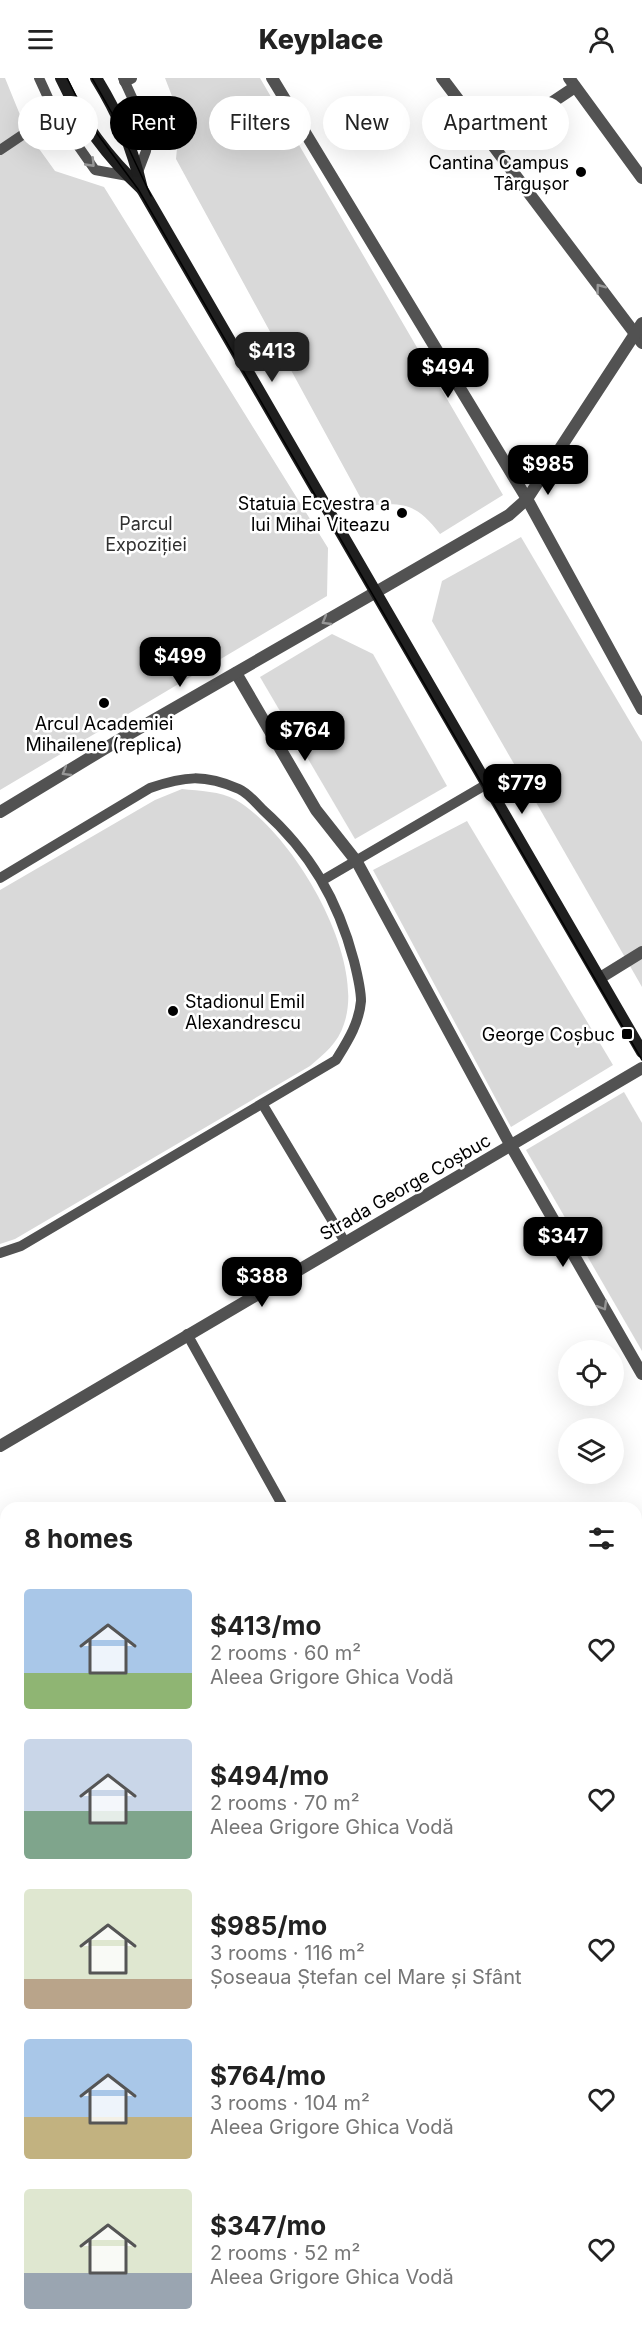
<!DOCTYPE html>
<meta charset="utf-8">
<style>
:root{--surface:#fff;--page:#f6f6f6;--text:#222;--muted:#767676;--accent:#000}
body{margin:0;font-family:Inter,sans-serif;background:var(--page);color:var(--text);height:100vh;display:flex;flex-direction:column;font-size:22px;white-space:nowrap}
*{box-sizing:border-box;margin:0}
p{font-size:20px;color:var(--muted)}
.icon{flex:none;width:33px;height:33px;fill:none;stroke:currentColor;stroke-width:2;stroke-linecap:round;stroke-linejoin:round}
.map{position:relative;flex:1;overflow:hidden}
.side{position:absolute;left:0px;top:1424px;width:642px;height:836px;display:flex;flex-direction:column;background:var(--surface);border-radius:18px 18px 0 0;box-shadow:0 6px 24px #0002}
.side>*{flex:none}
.banner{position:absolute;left:18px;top:18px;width:606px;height:54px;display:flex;gap:12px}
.tools{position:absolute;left:558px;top:1262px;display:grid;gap:12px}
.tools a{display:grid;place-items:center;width:66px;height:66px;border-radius:50%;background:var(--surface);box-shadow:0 6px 24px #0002;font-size:30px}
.price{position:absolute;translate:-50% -51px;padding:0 14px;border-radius:12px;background:var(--accent);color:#fff;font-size:20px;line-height:39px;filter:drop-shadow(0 2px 3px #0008)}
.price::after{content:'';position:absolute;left:50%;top:36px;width:18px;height:14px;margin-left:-9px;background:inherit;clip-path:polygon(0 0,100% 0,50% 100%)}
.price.selected{background:#222;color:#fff}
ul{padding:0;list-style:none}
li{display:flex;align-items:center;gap:18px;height:150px;padding:0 24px}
li span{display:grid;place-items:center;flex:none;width:168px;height:120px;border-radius:6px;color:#555}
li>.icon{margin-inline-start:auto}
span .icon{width:72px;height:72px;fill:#fffc;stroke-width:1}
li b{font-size:26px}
h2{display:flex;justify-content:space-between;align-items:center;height:72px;padding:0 24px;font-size:26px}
.chip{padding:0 21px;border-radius:27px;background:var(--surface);box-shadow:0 6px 24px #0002;font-size:21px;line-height:54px}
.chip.selected{background:var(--accent);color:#fff}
header{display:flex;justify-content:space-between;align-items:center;height:78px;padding:0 24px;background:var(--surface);font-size:27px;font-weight:800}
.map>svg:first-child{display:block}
.green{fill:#d9d9d9}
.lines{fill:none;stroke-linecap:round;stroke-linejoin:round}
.service{stroke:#525252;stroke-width:10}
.minor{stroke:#525252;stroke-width:12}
.tertiary{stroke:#525252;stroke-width:12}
.secondary{stroke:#1f1f1f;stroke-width:12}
.tram{stroke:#000;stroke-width:1.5}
.oneway{stroke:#979797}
.poi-dot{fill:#000;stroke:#fff;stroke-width:2}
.labels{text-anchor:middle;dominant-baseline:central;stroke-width:5;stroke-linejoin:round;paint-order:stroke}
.poi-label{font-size:18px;fill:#000;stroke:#fff;text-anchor:end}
.park-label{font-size:18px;fill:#303030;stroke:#fff}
.street-label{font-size:18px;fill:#000;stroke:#fff}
</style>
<header><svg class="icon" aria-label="menu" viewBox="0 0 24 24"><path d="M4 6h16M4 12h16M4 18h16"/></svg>Keyplace<svg class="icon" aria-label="person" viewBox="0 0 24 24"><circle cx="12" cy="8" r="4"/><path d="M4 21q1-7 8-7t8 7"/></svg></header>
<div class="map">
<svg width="642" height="2258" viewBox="0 0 642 2258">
<rect width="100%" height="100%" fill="#fff"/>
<g class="green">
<polygon points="0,0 5,0 27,54 55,93 104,109 328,470 327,518 0,712"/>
<path d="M165,0H260L503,417L440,456C416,425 404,424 365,428L176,81L180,39Z"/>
<polygon points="521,459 642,664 642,909 432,543 442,503"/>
<polygon points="332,556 373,576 447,708 355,761 260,599"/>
<path d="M182,711C200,713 220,713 236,722C293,755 367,880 344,946C338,965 324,976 310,988L15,1161L0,1166V812L155,722Z"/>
<polygon points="467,743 613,987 511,1049 373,792"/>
<polygon points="624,1014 642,1045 642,1273 526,1072"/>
</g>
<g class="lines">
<g class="service">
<polyline points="39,0 55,35 95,92 128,98"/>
<polyline points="123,0 149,56 146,73 138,94"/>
<polyline points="0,72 55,35"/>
<path d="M0,800L150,710C185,698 204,696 239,711C248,715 256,725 263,732C310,774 338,822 354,883C357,895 361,911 361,923C359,946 347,964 336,982L21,1168L0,1175"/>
<polyline points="323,802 487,706"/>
<polyline points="263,1027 345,1164"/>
<polyline points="187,1256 284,1430"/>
<polyline points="0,1505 6,1516"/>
<polyline points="0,1671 6,1668"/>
<polyline points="0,1823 6,1833"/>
</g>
<g class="minor">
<polyline points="272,0 527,421 642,631"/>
<polyline points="442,0 642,265"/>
<polyline points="569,0 642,100"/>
<polyline points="125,3 131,0"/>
<polyline points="491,65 575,9"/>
<polyline points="236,595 316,732 357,784 511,1068 642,1296"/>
<polyline points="0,734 124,659 376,514"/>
<polyline points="600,900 642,874"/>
<polyline points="0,1368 642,990"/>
</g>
<g class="tertiary">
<polyline points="376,514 509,437 527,421 642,245"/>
<polyline points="636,1722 642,1718"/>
<polyline points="0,2061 6,2058"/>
</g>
<g class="secondary">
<path d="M61,0C81,43 107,79 142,111"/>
<path d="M96,0C119,37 132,69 142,111L642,974"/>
</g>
<g class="tram">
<polyline points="67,0 90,46 138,111 642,982"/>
<polyline points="92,0 113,37 151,118"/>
</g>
</g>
<defs><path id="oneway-chevron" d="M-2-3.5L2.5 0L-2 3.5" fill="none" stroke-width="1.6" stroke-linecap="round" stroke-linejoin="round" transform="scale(1.5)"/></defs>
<g class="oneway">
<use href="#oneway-chevron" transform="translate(91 85) rotate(46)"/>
<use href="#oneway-chevron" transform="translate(600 210) rotate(-127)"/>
<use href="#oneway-chevron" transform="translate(326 543) rotate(150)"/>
<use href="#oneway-chevron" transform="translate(66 694) rotate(149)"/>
<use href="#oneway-chevron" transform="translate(603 1228) rotate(60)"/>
</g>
<g class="poi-dot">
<circle cx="581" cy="94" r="6"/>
<circle cx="402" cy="435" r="6"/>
<circle cx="104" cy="625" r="6"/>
<circle cx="173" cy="933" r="6"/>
<rect x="621" y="950" width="12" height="12" rx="3"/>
</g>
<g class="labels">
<g class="poi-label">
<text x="569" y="84">Cantina Campus<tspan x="569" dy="21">Târgușor</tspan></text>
<text x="390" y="425">Statuia Ecvestra a<tspan x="390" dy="21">lui Mihai Viteazu</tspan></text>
<text x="104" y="645" text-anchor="middle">Arcul Academiei<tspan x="104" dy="21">Mihailene (replica)</tspan></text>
<text x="185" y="923" text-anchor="start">Stadionul Emil<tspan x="185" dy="21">Alexandrescu</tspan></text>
<text x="615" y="956">George Coșbuc</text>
</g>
<g class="park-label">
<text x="146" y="445">Parcul<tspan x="146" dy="21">Expoziției</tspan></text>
</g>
<g class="street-label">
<text transform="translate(405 1109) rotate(-30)">Strada George Coșbuc</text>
</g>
</g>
</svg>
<div class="tools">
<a><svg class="icon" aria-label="locate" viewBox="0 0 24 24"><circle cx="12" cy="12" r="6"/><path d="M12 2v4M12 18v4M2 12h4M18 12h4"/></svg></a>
<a><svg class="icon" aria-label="layers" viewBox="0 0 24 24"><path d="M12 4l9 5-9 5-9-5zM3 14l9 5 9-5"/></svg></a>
</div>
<b class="price selected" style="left:272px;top:305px">$413</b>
<b class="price" style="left:448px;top:321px">$494</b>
<b class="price" style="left:548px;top:418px">$985</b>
<b class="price" style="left:180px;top:610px">$499</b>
<b class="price" style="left:305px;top:684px">$764</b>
<b class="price" style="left:522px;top:737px">$779</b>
<b class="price" style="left:563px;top:1190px">$347</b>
<b class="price" style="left:262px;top:1230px">$388</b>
<div class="banner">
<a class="chip">Buy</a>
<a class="chip selected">Rent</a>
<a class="chip">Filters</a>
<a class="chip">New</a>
<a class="chip">Apartment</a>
</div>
<section class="side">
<h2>8 homes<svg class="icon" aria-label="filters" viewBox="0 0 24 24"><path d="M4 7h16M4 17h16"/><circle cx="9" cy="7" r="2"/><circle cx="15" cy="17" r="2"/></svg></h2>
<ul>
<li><span style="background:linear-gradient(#a9c7e8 70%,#8fb573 0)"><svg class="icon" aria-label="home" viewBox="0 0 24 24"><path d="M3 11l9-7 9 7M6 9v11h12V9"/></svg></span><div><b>$413/mo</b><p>2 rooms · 60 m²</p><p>Aleea Grigore Ghica Vodă</p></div><svg class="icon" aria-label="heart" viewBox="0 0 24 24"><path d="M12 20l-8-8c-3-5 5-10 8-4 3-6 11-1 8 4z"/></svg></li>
<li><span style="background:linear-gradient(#c9d6e8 60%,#7fa58c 0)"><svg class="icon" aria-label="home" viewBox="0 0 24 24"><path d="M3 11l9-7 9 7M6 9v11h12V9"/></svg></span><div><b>$494/mo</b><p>2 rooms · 70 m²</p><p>Aleea Grigore Ghica Vodă</p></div><svg class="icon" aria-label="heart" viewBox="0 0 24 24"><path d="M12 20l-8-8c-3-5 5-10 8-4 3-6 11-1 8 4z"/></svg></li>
<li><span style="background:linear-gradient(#dfe7d0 75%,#b9a48a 0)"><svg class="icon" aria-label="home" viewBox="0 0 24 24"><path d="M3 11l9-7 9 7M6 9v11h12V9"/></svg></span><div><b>$985/mo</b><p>3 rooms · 116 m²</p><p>Șoseaua Ștefan cel Mare și Sfânt</p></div><svg class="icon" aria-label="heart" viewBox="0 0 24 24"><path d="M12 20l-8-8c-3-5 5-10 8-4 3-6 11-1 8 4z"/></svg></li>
<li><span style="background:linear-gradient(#a9c7e8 65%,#c2b280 0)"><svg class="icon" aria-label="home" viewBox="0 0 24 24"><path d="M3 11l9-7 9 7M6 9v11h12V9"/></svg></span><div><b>$764/mo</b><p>3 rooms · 104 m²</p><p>Aleea Grigore Ghica Vodă</p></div><svg class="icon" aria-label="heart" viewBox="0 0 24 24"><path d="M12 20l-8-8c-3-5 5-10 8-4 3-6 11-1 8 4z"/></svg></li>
<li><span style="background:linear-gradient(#dfe7d0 70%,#9aa5b1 0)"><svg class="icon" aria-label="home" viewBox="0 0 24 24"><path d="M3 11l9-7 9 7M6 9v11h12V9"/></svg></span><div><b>$347/mo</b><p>2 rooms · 52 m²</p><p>Aleea Grigore Ghica Vodă</p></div><svg class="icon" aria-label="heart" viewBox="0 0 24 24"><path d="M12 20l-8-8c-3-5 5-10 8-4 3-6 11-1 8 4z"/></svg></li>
</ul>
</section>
</div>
